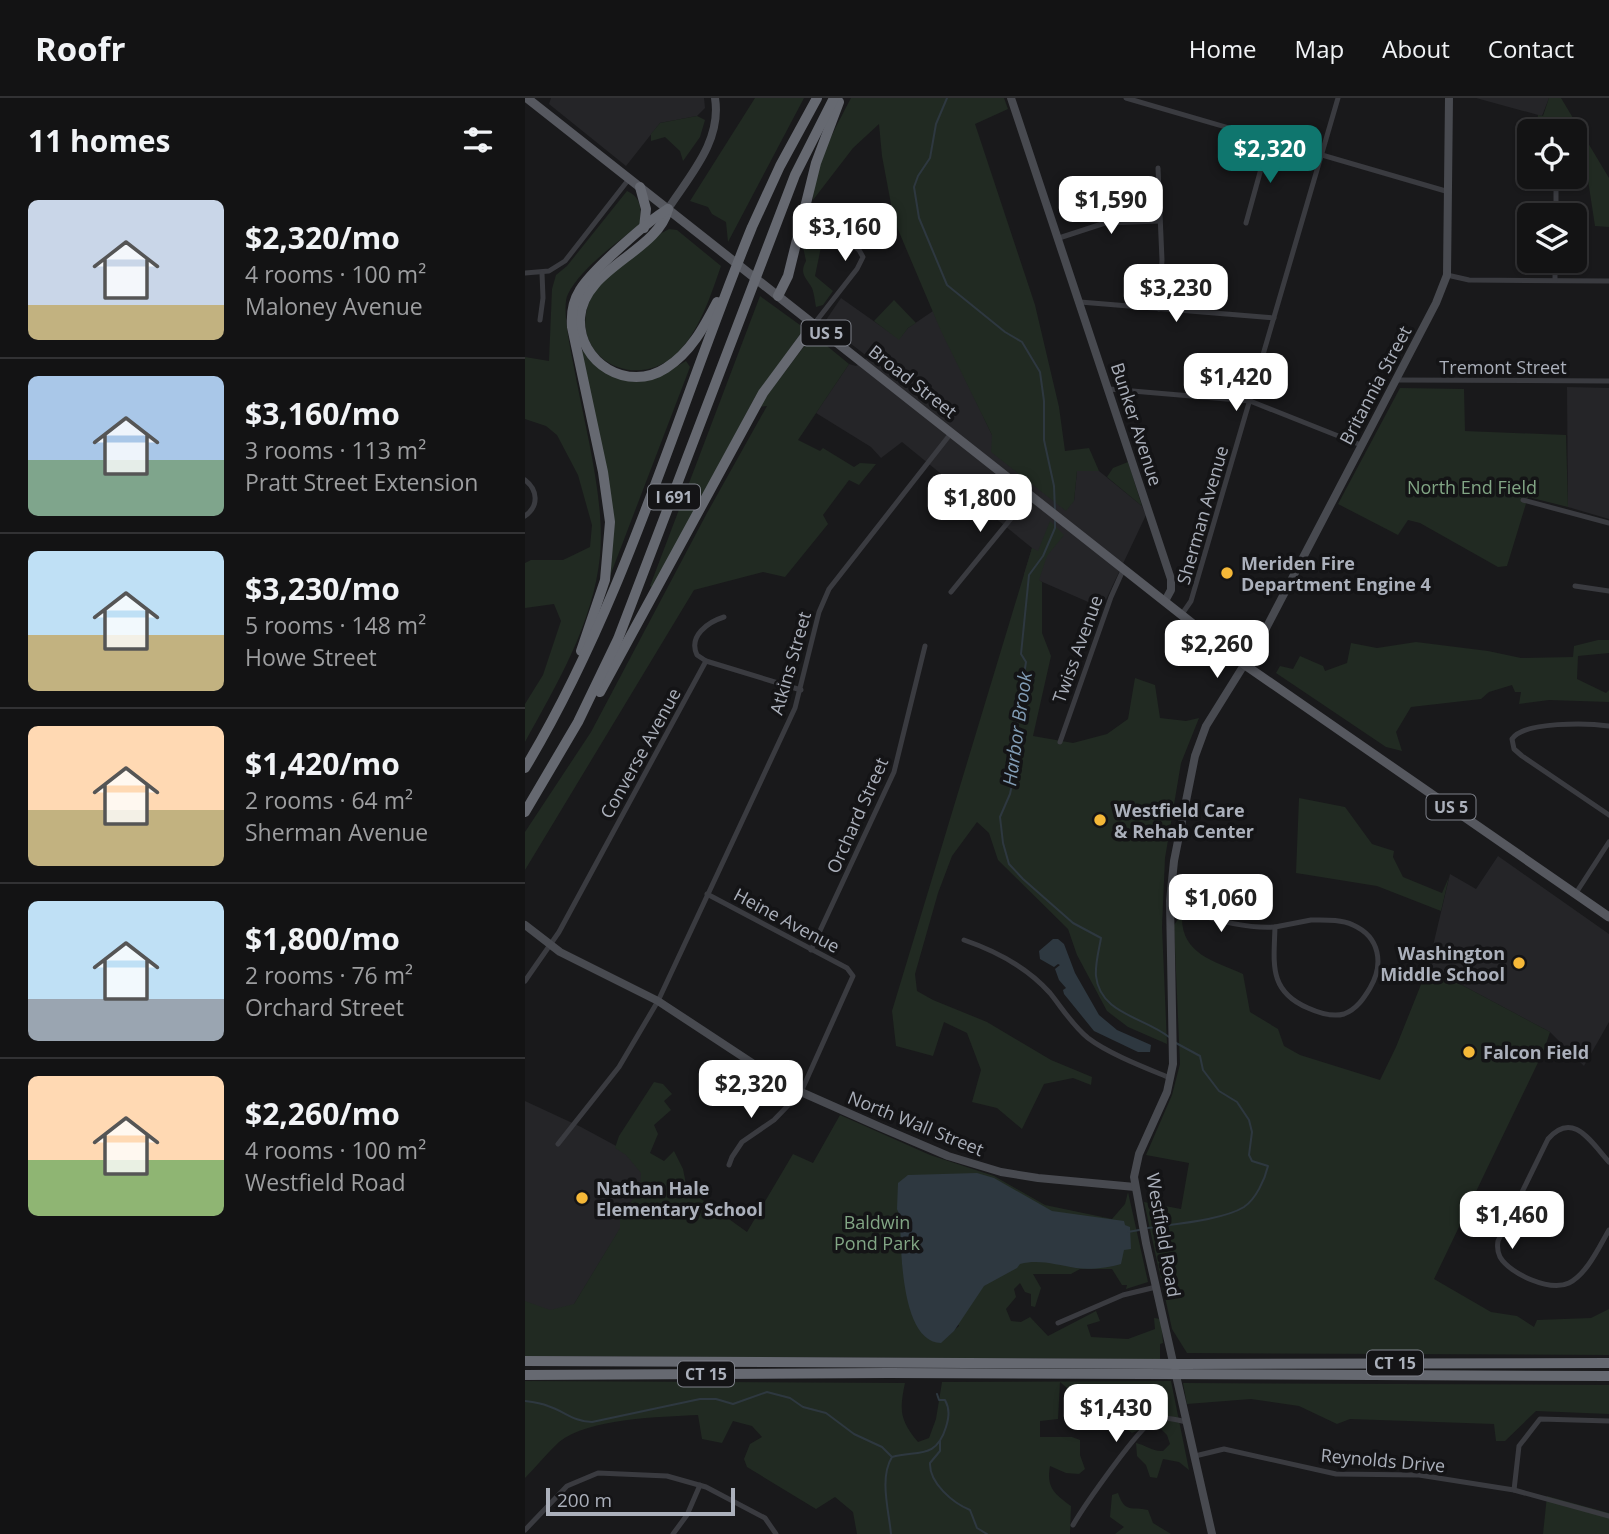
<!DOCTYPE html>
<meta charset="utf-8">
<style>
:root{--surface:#131314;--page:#202022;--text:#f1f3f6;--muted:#9d9ea0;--line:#323234;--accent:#0f766e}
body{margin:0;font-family:"Open Sans",sans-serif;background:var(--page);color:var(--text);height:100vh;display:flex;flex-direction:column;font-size:26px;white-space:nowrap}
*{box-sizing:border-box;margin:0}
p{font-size:23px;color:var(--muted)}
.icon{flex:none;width:38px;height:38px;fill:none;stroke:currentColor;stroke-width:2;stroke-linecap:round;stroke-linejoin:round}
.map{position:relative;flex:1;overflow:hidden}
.side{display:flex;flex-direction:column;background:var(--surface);width:525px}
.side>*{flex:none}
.buttons{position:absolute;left:992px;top:21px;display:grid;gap:14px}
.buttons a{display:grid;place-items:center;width:70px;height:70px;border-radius:10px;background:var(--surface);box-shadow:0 2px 5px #0004,0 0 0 2px var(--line);font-size:35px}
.scale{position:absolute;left:21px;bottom:18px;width:189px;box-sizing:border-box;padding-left:7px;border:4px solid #abb0bb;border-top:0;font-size:19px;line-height:24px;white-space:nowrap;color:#abb0bb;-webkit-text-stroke:5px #141416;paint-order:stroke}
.price{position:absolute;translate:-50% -60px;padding:0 16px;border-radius:14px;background:#fff;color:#222;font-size:23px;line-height:46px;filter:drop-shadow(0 2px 4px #0008)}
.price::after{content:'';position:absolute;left:50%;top:42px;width:21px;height:16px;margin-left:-10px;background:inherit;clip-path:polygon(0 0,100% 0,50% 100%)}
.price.on{background:var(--accent);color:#fff}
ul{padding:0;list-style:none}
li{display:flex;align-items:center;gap:21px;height:175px;padding:0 28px}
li+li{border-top:2px solid var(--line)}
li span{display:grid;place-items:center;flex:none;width:196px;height:140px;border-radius:10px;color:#555}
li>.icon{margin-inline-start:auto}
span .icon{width:84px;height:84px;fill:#fffc;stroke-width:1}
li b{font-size:30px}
h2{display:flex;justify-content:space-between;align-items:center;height:84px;padding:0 28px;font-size:30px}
header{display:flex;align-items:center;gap:42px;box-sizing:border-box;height:98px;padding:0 35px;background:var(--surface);border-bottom:2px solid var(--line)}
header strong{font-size:33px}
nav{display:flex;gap:38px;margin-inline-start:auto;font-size:24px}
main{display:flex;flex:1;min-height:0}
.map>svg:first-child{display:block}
.built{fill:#252528}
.green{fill:#212a22;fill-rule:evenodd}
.water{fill:#2e3840}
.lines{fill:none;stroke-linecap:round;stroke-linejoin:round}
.stream{stroke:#2e3840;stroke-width:2}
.street{stroke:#3a3b40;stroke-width:5}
.secondary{stroke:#484a50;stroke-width:8}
.primary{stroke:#56585f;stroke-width:9}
.highway{stroke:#666971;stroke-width:10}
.poi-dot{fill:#f5b838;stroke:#141416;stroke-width:2.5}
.labels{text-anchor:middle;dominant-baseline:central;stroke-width:7;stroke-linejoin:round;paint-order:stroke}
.shield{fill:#141416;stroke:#7e818a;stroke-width:2}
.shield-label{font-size:16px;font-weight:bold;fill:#abb0bb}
.street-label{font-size:18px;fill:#abb0bb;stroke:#141416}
.park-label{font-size:18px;fill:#82a685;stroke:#141416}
.poi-label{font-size:18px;font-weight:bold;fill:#abb0bb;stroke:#141416;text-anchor:start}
.water-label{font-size:19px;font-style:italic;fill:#829db6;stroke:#141416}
</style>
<header>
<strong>Roofr</strong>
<nav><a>Home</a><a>Map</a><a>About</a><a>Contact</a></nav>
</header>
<main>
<section class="side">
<h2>11 homes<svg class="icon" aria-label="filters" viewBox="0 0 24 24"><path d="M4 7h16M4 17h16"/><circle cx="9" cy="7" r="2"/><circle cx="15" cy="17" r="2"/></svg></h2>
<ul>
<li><span style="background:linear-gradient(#c9d6e8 75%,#c2b280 0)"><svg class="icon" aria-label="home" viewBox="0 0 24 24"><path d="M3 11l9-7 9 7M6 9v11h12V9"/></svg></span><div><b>$2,320/mo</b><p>4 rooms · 100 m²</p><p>Maloney Avenue</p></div></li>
<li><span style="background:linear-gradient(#a9c7e8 60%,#7fa58c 0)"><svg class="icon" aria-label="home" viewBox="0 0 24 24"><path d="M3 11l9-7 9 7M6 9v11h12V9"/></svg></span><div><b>$3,160/mo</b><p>3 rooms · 113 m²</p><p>Pratt Street Extension</p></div></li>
<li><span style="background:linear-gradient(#bfe0f5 60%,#c2b280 0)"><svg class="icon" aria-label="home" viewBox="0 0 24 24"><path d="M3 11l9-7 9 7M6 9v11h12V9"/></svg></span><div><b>$3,230/mo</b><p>5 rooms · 148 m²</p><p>Howe Street</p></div></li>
<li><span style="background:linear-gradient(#ffd9b3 60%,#c2b280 0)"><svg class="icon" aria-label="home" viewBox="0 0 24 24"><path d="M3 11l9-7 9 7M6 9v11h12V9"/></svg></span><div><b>$1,420/mo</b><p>2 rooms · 64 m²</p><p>Sherman Avenue</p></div></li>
<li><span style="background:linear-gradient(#bfe0f5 70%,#9aa5b1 0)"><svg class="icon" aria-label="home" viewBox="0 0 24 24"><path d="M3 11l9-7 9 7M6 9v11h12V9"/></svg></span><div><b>$1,800/mo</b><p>2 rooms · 76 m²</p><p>Orchard Street</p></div></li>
<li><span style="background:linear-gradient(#ffd9b3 60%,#8fb573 0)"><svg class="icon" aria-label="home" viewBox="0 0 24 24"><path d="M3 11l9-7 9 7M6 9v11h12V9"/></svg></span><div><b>$2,260/mo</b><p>4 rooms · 100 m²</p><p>Westfield Road</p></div></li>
</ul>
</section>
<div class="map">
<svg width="1084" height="1436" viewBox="0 0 1084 1436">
<rect width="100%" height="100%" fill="#19191b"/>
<g class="built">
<polygon points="26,0 179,0 180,10 172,18 135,25 101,68 24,6"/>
<polygon points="951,0 1024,0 1017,18"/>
<polygon points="316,200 374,241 383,230 408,213 467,337 549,403 552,373 574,373 617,408 621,417 577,510 499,476 507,450 377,344 356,360 346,349 291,315 324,266 331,268 343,259 299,225"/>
<polygon points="1042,289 1084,290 1084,421 1043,409"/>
<polygon points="973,758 1084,836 1084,924 1059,968 1025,934 903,869 925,776 951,791"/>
<polygon points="0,1003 56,1029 132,1070 37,1226 0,1226"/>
</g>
<g class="green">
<polygon points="230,0 279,0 203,144 201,124 187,116 183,109 165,103"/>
<path d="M326,0H479L483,11L450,26L510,207L534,309L540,353L564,350L574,373H552L549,403L541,413L466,354L467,337L416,233L369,122L357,58L354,26L328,50L288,102C289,67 310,31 326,0Z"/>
<polygon points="1024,0 1036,0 1084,80 1084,129 1070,128 1063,82 1037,83 1037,79 1050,79 1050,33 1010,33 1013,17 1018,18"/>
<polygon points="172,18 180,22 175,39 158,63 155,53 140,39 126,43 126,36 135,25"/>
<path d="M102,93C117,100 116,111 115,126C93,144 56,170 43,196C35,210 49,267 52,285C62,337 80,405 75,458C68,526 32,586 0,644V606L18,577L36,523L29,506L0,510V465L6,462H38L65,449L67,427L53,377L32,337L21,328L0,321V259L24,263L27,191L31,177L42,168Z"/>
<path d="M280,129L303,148L301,150L296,149L290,178L308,193L298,207L291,209C290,203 289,195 287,190C281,179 274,176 281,163L277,144Z"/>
<path d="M144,131L152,132L196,168C186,197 173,237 150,257C108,295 42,257 65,202C75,178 121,143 144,131Z"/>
<polygon points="235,198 275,227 276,235 230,299 128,490 125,488"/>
<polygon points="369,202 391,225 383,230 374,242 349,223"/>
<polygon points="291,241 296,243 324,266 273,342 295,353 298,350 329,369 335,365 351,366 334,387 324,382 298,417 303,426 260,479 238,474 169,492 0,772 0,734 66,634 182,415 242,308 233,309 284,242"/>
<polygon points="60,251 82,274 135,278 161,263 165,269 85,478 89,418 56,254"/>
<polygon points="875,290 939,291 940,333 1041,337 1043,409 1003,399 982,468 973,469 895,425 883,422 873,437 813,406"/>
<polygon points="603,364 617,408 582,379 588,370"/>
<polygon points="525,423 539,437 522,458 514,482 517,484 517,535 526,558 508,638 548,645 582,636 603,621 610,580 630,587 635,620 661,623 674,620 656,665 640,760 637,829 642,946 603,929 582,913 552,857 543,831 473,762 464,735 452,724 427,758 413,795 390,876 392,893 408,902 462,924 526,962 567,979 566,987 548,980 519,986 497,1031 472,1010 447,1004 456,972 442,935 419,924 408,958 371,948 367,913 507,450 513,453"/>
<polygon points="1073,542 1084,542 1084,555 1053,558 1052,581 1081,595 1084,592 1084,604 1024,602 994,606 996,594 990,594 987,587 964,594 956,601 886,609 871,634 877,653 861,649 751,575 755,568 768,571 775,558 798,568 800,573 822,565 826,545 852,550 891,544 963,553 996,560 1048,559 1049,548"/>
<polygon points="774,700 820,709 847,746 869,753 868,759 878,779 917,795 924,779 916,813 852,788 771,775"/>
<path d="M654,820H657C657,856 689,863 718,876L725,914L753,931L759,948L775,957L855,982L871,949L903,869L1025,934L1019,952L909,1181L966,1214L992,1218L1009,1229L1012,1222L1066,1220L1084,1211V1257L662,1255L647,1231L619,1104L656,1111L664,1065L621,1057L647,997L655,966L649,827Z"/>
<path d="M129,984L138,986L147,996L139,1003L146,1012L129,1027L133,1036L125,1055L139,1063L149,1053L158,1071L162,1091L222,1134L268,1056L288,1065L315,1017L405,1057L469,1078L520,1107L587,1121L600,1106L603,1094L623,1184L601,1191L602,1187H597L587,1171H555L546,1176H508L516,1190L510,1209L506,1208V1196L500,1194L495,1185L489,1191L491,1199L481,1211L486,1223L496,1224L505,1219L523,1238L571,1213L575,1223L562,1227L566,1239L603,1241L630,1231L629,1220L636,1221L638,1245L635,1246V1261L0,1258V1203L25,1212L49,1206L95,1130V1117L115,1093L116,1075L101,1057L90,1050L94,1038ZM393,1227H434V1228L418,1242H408Z"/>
<path d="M0,1283L380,1285C374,1313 375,1322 393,1344L404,1340L411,1321L417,1284L646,1283L664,1372L654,1364L638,1361L632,1380L625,1379L621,1367L612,1358L611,1345C621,1347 628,1354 638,1353L645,1346L642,1337L630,1325L607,1335L596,1326L592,1319L556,1302L535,1284L533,1321L515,1323V1339H547L555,1342V1357L560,1371L554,1376L541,1375L525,1368C521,1390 530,1396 546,1408L545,1436H332L328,1414L310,1399L291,1411L222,1369L219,1361L225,1346L237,1339L227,1328L208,1323L197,1345L177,1341L173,1317C135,1319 64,1320 34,1344C22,1355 11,1369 0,1380Z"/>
<polygon points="658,1285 1084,1287 1084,1316 1011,1313 980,1343 971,1343 969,1326 825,1321 812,1326 774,1308 726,1301 662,1306"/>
<path d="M593,1395C600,1416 607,1408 623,1412L628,1425L646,1436H590L599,1429L585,1419L587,1397Z"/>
<polygon points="1022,1398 1084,1415 1084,1436 1018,1436"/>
</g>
<g class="water">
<polygon points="528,841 533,841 539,846 550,875 574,917 592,932 626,947 625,954 613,954 569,933 539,896 538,892 541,890 534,882 530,871 535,867 533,866 529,869 515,861 514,853"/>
<path d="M452,1075L469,1080L527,1113L599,1123L600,1127L605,1129L606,1151L599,1152L596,1166C583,1170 564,1172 551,1170C531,1167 515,1161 495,1166L492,1170L459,1188L429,1233L416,1245C375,1244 376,1148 375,1118L372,1111L373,1085L383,1077Z"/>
</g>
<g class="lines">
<g class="stream">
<polyline points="422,0 411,26 405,60 393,78 389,89 394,120 422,187 480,234 497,244 515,274 519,303 519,342 529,388 530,413"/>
<path d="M530,422V430L518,458L504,477L496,556L501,564L492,620L488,682L485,696L475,719L478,745L484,766L498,781L548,825L576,840C574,852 570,865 571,878C575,916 619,919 644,939"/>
<path d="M623,1130C649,1126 698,1122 719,1109C731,1101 740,1081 743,1068L727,1063L724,1057L727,1034L724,1022L712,1004L694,993L678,972L675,958L651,945"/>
<polyline points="603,1134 614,1132"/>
<path d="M0,1303C8,1304 16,1305 23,1308C39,1313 49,1324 67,1324L175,1301H191L208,1306L242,1294L265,1300L278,1309L301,1315L329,1336L357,1349L367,1359"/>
<path d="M415,1343V1353L405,1365C404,1385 428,1405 445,1412L452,1430L462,1436"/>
<path d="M366,1436C364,1413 354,1380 367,1359C392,1352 411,1362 421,1329C424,1319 425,1311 420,1302H414L412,1296"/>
</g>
<g class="street">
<polyline points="601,0 924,94"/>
<polyline points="633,70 637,162 634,211"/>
<polyline points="286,112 334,152 338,159 332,171 289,226"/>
<polyline points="1031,117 1031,79"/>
<polyline points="721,125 744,42"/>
<polyline points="534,140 580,125 635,123"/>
<polyline points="0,175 24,173 40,163 104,81"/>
<polyline points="922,177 944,182 1084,183"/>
<polyline points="1030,182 1030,163"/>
<polyline points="555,204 749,220"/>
<polyline points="15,222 18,200 17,175"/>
<polyline points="871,282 1084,283"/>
<polyline points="584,291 725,303 836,347"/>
<path d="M0,382C13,392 14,408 0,418"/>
<polyline points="998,402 1084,425"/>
<polyline points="1050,488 1084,493"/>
<polyline points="426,494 506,396"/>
<polyline points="657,516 666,503 813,0"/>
<path d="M199,519C183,524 163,538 172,557L181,563L276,592"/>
<path d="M1084,628C1064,625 999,623 987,641L989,651L997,658L1084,717"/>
<polyline points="535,644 586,499 599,470"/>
<polyline points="1051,795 1084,744"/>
<polyline points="182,796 322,870 328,878 276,994 249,1022 217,1044 207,1059 204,1067"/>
<path d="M645,809C680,818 714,831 750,829"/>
<path d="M786,822C799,822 816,821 828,827C855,839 859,866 845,890C839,900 832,911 819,916C808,919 794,915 783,910C743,893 749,865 750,829Z"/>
<path d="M439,842C471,853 502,869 525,895C537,910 548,928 563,940C584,956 621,970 645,980"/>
<polyline points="286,852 369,674 400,548"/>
<polyline points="0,883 34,834 181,563"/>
<polyline points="33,1046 94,969 133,903 270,610 294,514 304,491 427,334"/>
<path d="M1084,1064C1066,1044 1048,1012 1023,1041L973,1143C972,1149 972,1153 975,1159C985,1176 1025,1194 1044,1185C1062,1176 1074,1149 1084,1132"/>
<polyline points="533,1225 598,1197 631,1189"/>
<polyline points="670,1358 699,1351 811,1376 894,1377 989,1392 1084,1418"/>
<polyline points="989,1392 994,1348 1015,1321 1084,1323"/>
<path d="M548,1427C559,1408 614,1329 629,1322C639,1318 652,1322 662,1324"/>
<polyline points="0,1432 42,1388 73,1375 142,1378 181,1389 240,1420 251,1436"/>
<polyline points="148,1436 162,1417 175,1387"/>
</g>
<g class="secondary">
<polyline points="486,0 646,481 646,492 640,503"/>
<path d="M143,111C165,77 197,43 190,0"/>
<polyline points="0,827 35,854 133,903 244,976 276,994 355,1029 423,1058 476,1074 513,1080 610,1089"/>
<polyline points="687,1436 621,1145 609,1079 614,1056 642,994 648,966 645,803 649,763 670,658 681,628 737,538 911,205 922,177 924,0"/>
</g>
<polyline class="primary" points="2,0 720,567 1084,819"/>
<g class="highway">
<polyline points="115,89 121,111 119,130"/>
<path d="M143,111C133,154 58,170 55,220C53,265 103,295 141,270C166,254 179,229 192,204"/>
<polyline points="253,198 263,178 291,65 314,4"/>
<path d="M56,553L80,482L85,424L78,374L47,229C46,216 48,203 55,192C66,173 124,122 143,111"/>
<polyline points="75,594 238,295 289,226"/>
<path d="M0,670C101,502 153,310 227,129L255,68L292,0"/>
<polyline points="0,714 53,624 93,541 270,77 309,0"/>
<polyline points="0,1263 655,1266 1084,1265"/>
<polyline points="0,1277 363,1275 1084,1278"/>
</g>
</g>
<g class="poi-dot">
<circle cx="702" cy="475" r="7"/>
<circle cx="575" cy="722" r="7"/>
<circle cx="994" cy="865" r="7"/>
<circle cx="944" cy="954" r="7"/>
<circle cx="57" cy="1100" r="7"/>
</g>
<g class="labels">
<g class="shield">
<rect x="276.5" y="222.5" width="49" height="25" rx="5"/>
<rect x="123" y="386.5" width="52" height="25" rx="5"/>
<rect x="901.5" y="696.5" width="49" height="25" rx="5"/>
<rect x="842" y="1252.5" width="56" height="25" rx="5"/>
<rect x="153" y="1263.5" width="56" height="25" rx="5"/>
</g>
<g class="shield-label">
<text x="301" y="235">US 5</text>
<text x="149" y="399">I 691</text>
<text x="926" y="709">US 5</text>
<text x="870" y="1265">CT 15</text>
<text x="181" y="1276">CT 15</text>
</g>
<g class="street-label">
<text x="978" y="269">Tremont Street</text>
<text transform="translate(388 283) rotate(38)">Broad Street</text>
<text transform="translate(850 287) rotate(-62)">Britannia Street</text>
<text transform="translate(612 326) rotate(72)">Bunker Avenue</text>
<text transform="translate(677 417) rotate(-74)">Sherman Avenue</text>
<text transform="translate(552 551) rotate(-70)">Twiss Avenue</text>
<text transform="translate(265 565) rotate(-74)">Atkins Street</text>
<text transform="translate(115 655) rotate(-61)">Converse Avenue</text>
<text transform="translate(332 717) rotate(-66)">Orchard Street</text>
<text transform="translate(262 822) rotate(28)">Heine Avenue</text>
<text transform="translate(391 1025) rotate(22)">North Wall Street</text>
<text transform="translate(639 1137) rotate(80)">Westfield Road</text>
<text transform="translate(858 1362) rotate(5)">Reynolds Drive</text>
</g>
<g class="park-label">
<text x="947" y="389">North End Field</text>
<text x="352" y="1124">Baldwin<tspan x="352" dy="21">Pond Park</tspan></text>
</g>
<g class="poi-label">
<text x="716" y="465">Meriden Fire<tspan x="716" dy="21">Department Engine 4</tspan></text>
<text x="589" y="712">Westfield Care<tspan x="589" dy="21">&amp; Rehab Center</tspan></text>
<text x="980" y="855" text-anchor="end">Washington<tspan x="980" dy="21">Middle School</tspan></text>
<text x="958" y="954">Falcon Field</text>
<text x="71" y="1090">Nathan Hale<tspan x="71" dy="21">Elementary School</tspan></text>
</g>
<g class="water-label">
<text transform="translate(492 631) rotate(-82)">Harbor Brook</text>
</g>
</g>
</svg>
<div class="buttons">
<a><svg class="icon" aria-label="locate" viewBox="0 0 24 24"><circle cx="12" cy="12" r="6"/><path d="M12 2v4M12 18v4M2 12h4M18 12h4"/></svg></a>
<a><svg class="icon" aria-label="layers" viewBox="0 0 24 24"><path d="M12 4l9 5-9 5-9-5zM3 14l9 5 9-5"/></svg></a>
</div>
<div class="scale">200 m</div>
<b class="price on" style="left:745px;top:87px">$2,320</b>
<b class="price" style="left:586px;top:138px">$1,590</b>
<b class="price" style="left:320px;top:165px">$3,160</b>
<b class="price" style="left:651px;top:226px">$3,230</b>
<b class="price" style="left:711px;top:315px">$1,420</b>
<b class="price" style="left:455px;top:436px">$1,800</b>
<b class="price" style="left:692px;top:582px">$2,260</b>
<b class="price" style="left:696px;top:836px">$1,060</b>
<b class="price" style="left:226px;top:1022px">$2,320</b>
<b class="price" style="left:987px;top:1153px">$1,460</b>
<b class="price" style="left:591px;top:1346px">$1,430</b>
</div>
</main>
